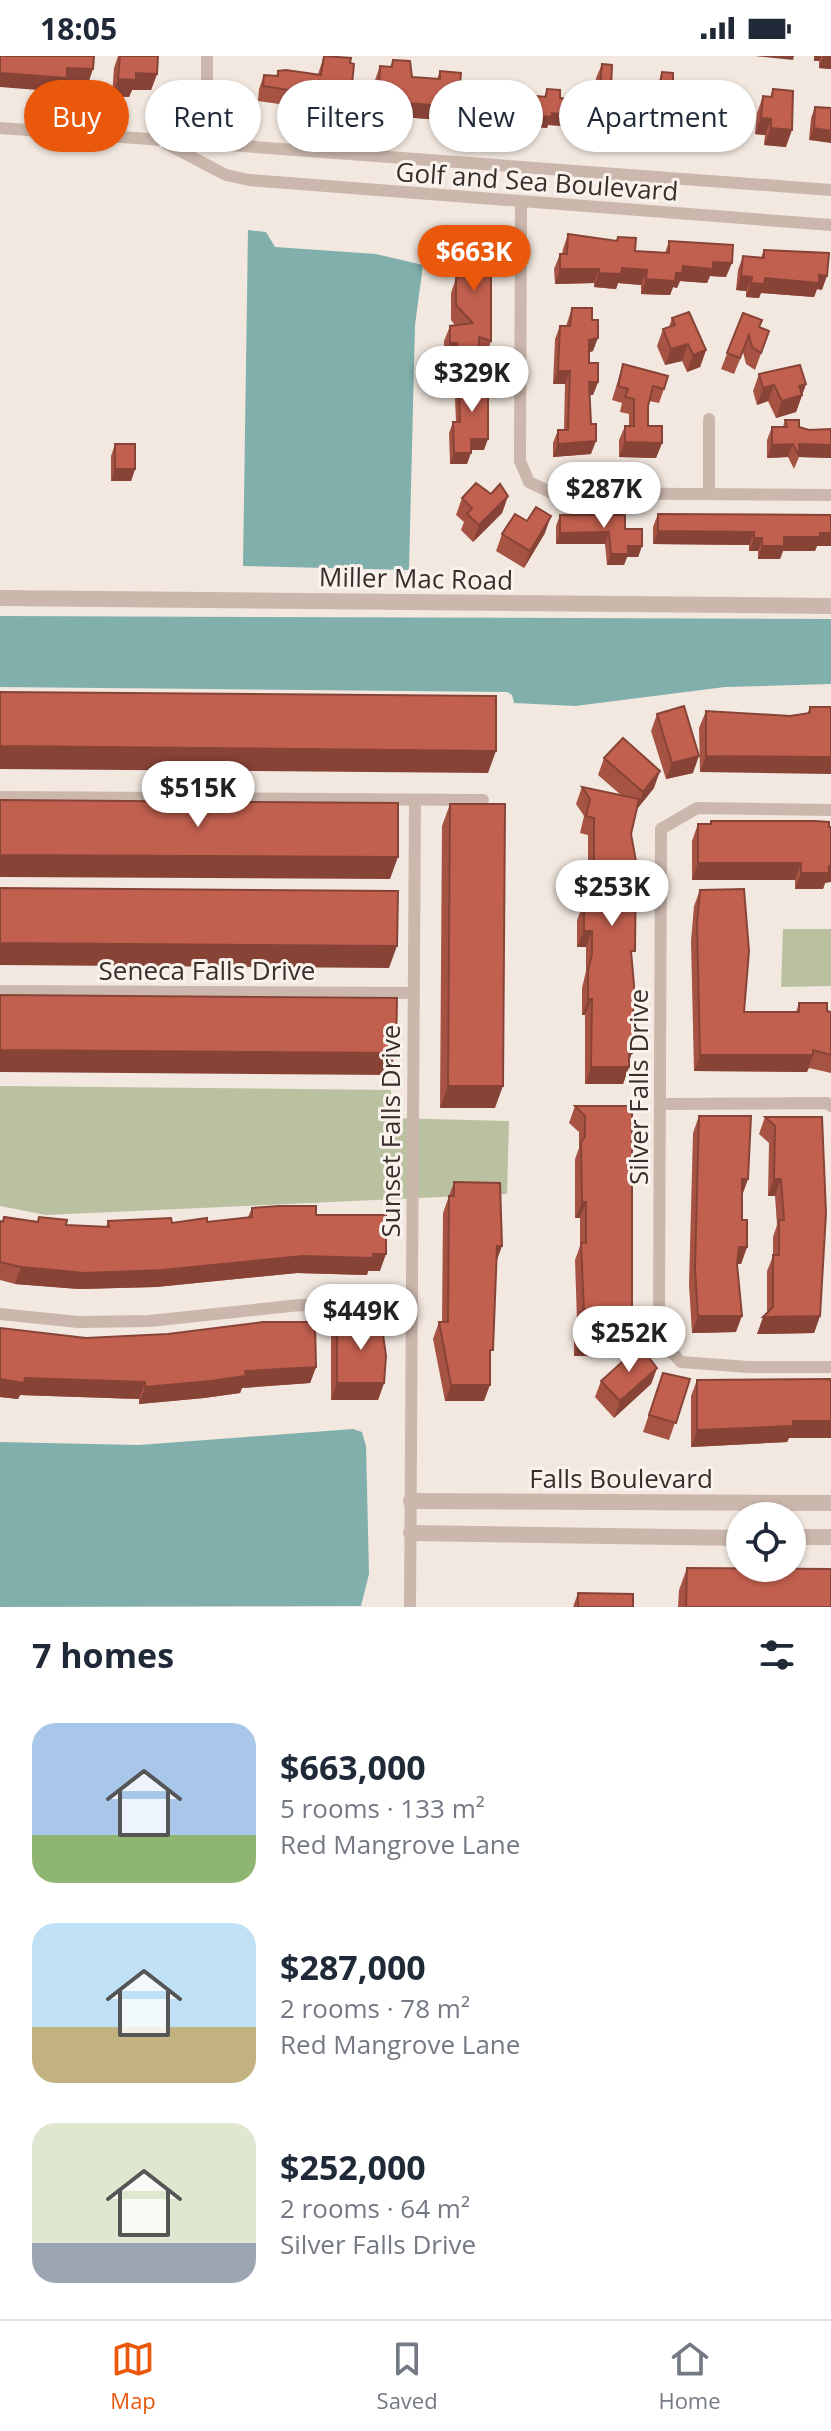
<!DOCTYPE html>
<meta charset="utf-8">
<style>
:root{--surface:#fff;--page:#f6f6f7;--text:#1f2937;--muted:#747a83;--line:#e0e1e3;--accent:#ea580c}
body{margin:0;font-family:"Open Sans",sans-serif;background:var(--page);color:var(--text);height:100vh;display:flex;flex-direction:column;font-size:30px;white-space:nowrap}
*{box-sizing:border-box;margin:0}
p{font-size:26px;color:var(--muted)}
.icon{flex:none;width:44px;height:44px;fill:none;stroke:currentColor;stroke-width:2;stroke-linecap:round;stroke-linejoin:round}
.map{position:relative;height:1551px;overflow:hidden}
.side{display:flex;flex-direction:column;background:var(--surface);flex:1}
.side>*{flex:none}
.guide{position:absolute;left:24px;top:24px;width:784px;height:72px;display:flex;gap:16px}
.controls{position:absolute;left:726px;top:1446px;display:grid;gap:16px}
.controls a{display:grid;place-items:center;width:80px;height:80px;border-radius:50%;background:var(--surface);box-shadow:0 2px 6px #0004;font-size:40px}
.price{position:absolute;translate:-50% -68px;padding:0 18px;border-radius:28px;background:#fff;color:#222;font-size:26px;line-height:52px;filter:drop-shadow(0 2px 4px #0008)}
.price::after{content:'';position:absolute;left:50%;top:48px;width:24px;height:18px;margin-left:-12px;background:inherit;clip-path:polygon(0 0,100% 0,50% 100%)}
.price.selected{background:var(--accent);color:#fff}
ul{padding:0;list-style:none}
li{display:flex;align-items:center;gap:24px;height:200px;padding:0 32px}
li span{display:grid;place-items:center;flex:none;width:224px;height:160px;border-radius:24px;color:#555}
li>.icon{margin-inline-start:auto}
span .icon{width:96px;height:96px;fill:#fffc;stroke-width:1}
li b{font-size:34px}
h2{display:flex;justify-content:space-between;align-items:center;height:96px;padding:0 32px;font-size:34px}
.chip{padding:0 28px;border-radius:36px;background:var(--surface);box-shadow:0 2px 6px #0004;font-size:28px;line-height:72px}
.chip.selected{background:var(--accent);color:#fff}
.status{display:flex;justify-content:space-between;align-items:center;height:56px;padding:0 40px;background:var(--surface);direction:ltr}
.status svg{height:22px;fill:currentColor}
.tab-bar{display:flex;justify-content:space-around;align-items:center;height:112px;border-top:2px solid var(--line);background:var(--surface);font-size:22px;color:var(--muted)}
.tab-bar a{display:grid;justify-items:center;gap:4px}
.tab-bar .selected{color:var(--accent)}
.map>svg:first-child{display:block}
.green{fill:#b9c1a0}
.water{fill:#80afac}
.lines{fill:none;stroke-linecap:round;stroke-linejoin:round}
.minor{stroke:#cbb7ac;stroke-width:12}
.tertiary{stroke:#cbb7ac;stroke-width:16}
.wall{fill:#a75344}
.shaded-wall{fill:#884337}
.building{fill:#c2604f;stroke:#884337;stroke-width:2}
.labels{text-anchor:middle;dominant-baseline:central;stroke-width:6;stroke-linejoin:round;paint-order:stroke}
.street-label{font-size:26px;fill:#392e2b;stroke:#faf3ed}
</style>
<div class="status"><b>18:05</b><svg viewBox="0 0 49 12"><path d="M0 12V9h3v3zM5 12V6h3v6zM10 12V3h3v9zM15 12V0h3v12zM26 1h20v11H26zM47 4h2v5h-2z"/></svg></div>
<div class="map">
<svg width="831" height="1551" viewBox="0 0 831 1551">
<rect width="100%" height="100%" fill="#f2e8e0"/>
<g class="green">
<polygon points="783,873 831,873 831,930 781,931"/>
<polygon points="0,1030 391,1034 391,1062 509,1065 507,1138 46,1159 0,1150"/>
</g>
<g class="water">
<polygon points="248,174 266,176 275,191 376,198 423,209 415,269 409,514 243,510"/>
<polygon points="0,560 831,563 831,628 725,631 575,650 514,647 512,639 507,636 0,631"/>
<polygon points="353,1373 362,1376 366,1390 369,1518 361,1550 0,1551 0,1386 139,1389"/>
</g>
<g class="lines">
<g class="minor">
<polyline points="0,72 831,134"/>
<polyline points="167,88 226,119 249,124 831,169"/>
<polyline points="207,90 207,0"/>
<polyline points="521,146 520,405 529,426 552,437 831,439"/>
<polyline points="709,363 709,438"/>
<polyline points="0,741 483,744"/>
<polyline points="831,754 697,752 661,773 659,1257 661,1285 681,1306 748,1311 831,1311"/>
<polyline points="0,935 413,937"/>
<polyline points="660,1048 827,1047 831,1050"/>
<polyline points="0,1258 78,1266 149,1265 300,1249 411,1250"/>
<polyline points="410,1551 415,744"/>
</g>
<g class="tertiary">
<polyline points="0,542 831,550"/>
<polyline points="411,1445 831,1447"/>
<polyline points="411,1477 740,1482"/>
<polyline points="792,1481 831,1481"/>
</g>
</g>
<g class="wall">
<polygon points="118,0 158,0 157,18 151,34 132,34 129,41 112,40 114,12"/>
<polygon points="324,0 347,43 332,43 328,55 258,45 259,33 264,19 276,20 278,15 318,18"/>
<polygon points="814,0 831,0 831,13 819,12 819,5 814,5"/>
<polygon points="393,4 412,21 437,23 440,15 458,51 453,65 390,60 391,49 373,45 375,24 380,10 390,11"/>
<polygon points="602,8 611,32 656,34 662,16 673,35 677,67 658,66 653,81 636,80 637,65 602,63 597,77 582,76 583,61 589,47 591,47 596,33 596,22"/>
<polygon points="489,28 516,38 544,41 547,33 560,42 566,70 548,69 547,72 478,65 480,48 484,37 486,37"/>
<polygon points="773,33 786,91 764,89 765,79 755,78 757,57 763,40 770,41"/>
<polygon points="714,37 729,74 725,85 705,84 710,48"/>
<polygon points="815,51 831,52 809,84 811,62"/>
<polygon points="459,170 474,178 491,285 486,300 479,298 474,314 451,314 451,302 444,302 444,285 450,270 455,269 451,264 451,237 456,222 461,217 454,217 454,185"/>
<polygon points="568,178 616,185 618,181 635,195 665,197 669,185 726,221 710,220 707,227 680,225 677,232 673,231 670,239 641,238 641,229 618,227 616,233 594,231 594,227 555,228 554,213 560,198 562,198 563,193"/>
<polygon points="764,194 822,234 817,233 814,241 761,237 759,242 746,241 746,235 736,234 738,214 743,200 761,201"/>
<polygon points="572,252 593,295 589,296 589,307 598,326 593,339 589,339 591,398 553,401 553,387 558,374 564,374 565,328 553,328 555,283 560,270 566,270"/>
<polygon points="743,257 759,271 769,275 755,314 746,308 743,296 734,318 721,313"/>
<polygon points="672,262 706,294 700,311 687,316 682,305 665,309 657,290 663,273 669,271"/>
<polygon points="623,308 664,333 659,347 649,345 648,350 648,370 662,387 656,402 619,401 619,384 625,370 629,370 629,358 620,356 622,347 612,344"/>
<polygon points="470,318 484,394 471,394 467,408 450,408 449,377 453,366 456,366 455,343 459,331 466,331"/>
<polygon points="759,318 806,328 796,356 776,362 768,345 757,349 753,335"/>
<polygon points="785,364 799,371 809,374 831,373 831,402 799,401 794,413 788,401 767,402 767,384 772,371 783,371"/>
<polygon points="115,388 135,413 131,425 111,425 111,400"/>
<polygon points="491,438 508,440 502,457 473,486 461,474 464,466 456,459 462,442"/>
<polygon points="658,458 831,490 817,490 815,495 783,495 780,503 758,503 758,495 749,495 749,489 653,488 653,471"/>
<polygon points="560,459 625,473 642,490 638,501 627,501 624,509 607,509 605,488 556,488 556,470"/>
<polygon points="545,477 524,512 496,495 502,478"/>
<polygon points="810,651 831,651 700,716 699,672 706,655 790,660 807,658"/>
<polygon points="657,658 693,717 666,723 651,675"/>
<polygon points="604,702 654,732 637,753 631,778 632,997 629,1004 629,1011 623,1028 585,1028 585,959 582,959 582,932 586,915 586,891 577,891 577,864 583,849 583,828 588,815 588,779 580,777 584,760 576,748 582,731 621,739 598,719"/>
<polygon points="450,748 495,1052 440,1052 442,770"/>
<polygon points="711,765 815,765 825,827 823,833 795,833 795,824 692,824 692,785 698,768 710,768"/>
<polygon points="700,834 744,956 796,956 799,947 831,956 831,1017 809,1012 807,1016 694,1015 691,885 694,850"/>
<polygon points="575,1050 632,1050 632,1283 626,1300 574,1300 574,1272 577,1265 575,1204 580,1190 580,1162 575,1162 575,1103 579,1092 579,1076 569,1067"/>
<polygon points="699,1060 748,1123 742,1138 742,1164 747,1191 741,1208 737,1208 736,1276 692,1277 689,1229 693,1077"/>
<polygon points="765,1061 822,1061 820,1260 814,1277 757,1278 767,1257 767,1215 773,1200 773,1181 777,1169 775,1140 768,1140 769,1087 759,1078"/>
<polygon points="454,1126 496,1206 490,1304 484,1345 445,1345 433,1283 439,1266 442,1266 443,1157"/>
<polygon points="252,1152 316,1159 380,1215 368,1215 367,1219 297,1217 156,1231 79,1233 15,1228 0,1224 0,1165 2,1166 4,1161 37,1166 39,1161 66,1169 106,1171 108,1165 172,1167 207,1166 248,1161"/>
<polygon points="337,1264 384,1327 378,1344 331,1344 331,1281"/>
<polygon points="0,1272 316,1311 310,1327 242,1332 240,1337 204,1342 139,1348 139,1343 20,1339 18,1343 0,1341"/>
<polygon points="657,1312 651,1328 614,1362 595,1341 601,1325"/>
<polygon points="663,1317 690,1323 669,1384 643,1376"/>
<polygon points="697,1324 789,1382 787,1386 691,1391 691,1340"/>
<polygon points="687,1512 831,1551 678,1551 679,1534"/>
<polygon points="578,1537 633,1551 573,1551"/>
</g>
<g class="shaded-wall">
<polygon points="755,0 794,0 793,4"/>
<polygon points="815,0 821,0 819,5 814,5"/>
<polygon points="823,0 831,0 831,13 819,12"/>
<polygon points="67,12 93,13 88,28 65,26 62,36 0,31 0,17"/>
<polygon points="136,17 157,18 151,34 132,34 129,41 112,40 118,23"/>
<polygon points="334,28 352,28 347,43 332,43"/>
<polygon points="395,46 458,51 453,65 390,60"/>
<polygon points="603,49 642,51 637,65 602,63 597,77 582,76 587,62"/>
<polygon points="659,52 683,53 677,67 654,66"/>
<polygon points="482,54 552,57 570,59 566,70 548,69 547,72 478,65"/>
<polygon points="761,62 771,63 765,79 755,78"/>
<polygon points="641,66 658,67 653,81 636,80"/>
<polygon points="709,72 729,74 725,85 705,84"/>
<polygon points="771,72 792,74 786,91 764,89"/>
<polygon points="814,72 831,75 831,87 809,84"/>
<polygon points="459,202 476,202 470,217 454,217"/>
<polygon points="713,206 732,207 726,221 710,220 707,227 680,225 677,232 673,231 670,239 641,238 646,223 676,217 683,210"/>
<polygon points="622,212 647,214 641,229 618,227 616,233 594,231 599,217"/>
<polygon points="560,213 599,213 594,227 555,228"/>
<polygon points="819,219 827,220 822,234 817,233 814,241 761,237 759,242 746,241 751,227 765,222"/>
<polygon points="741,220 752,221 746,235 736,234"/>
<polygon points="598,282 593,295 585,298 589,284"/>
<polygon points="450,287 457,287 451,302 444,302"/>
<polygon points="688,288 682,305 665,309 671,293"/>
<polygon points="706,294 700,311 687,316 693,299"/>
<polygon points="457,299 479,299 474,314 451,314"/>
<polygon points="558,315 570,315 565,328 553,328"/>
<polygon points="589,326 598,326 593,339 585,339"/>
<polygon points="806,328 796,356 776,362 782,345 799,330"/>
<polygon points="774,329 768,345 757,349 763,332"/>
<polygon points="471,383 488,383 484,394 467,394"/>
<polygon points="596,385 591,398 553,401 558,388"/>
<polygon points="625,386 662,387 656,402 619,401"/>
<polygon points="793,388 788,401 767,402 772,389"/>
<polygon points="799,388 831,389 831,402 799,401"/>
<polygon points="454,397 471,397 467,408 450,408"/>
<polygon points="115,413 135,413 131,425 111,425"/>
<polygon points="508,440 502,457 473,486 479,469"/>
<polygon points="551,460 545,477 524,512 530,495"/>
<polygon points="658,475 754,476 749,489 653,488"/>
<polygon points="609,476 605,488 556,488 560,477"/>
<polygon points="820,477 831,477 831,490 817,490 815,495 783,495 780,503 758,503 762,490 784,481"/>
<polygon points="754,482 762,482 758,495 749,495"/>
<polygon points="628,490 642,490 638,501 627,501 624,509 607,509 611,498"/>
<polygon points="0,690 496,695 488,717 0,713"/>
<polygon points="699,700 693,717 666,723 672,707"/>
<polygon points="706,700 831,701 831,718 700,716"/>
<polygon points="660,715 654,732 637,753 643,736"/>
<polygon points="0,799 398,801 390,823 0,821"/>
<polygon points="698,807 801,807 795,824 692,824"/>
<polygon points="831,810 831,826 825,827 823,833 795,833 801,817"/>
<polygon points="584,875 592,875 586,891 577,891"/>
<polygon points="0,887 397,890 389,912 0,909"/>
<polygon points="588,943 592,943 585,959 582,959"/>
<polygon points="0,994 396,997 388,1019 0,1016"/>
<polygon points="629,997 632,997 627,1011 629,1011 623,1028 585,1028 591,1011"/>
<polygon points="700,999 813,999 807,1016 694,1015"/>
<polygon points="448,1030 503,1030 495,1052 440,1052"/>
<polygon points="742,1123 748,1123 742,1140"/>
<polygon points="774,1123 781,1123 775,1140 768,1140"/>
<polygon points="582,1146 586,1146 580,1162 575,1162"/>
<polygon points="497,1190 502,1190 496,1207"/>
<polygon points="739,1191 747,1191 741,1208 733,1208"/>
<polygon points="386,1198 380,1215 368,1215 367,1219 297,1217 156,1231 79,1233 15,1228 21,1211 303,1200"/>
<polygon points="698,1260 742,1260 736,1276 692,1277"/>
<polygon points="820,1260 814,1277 757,1278 763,1261"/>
<polygon points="580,1283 632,1283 626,1300 574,1300"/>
<polygon points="316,1311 310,1327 242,1332 240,1337 204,1342 139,1348 145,1331 245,1315"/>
<polygon points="657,1312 651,1328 614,1362 620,1345"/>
<polygon points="25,1322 145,1326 139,1343 20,1339 18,1343 0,1341 0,1323"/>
<polygon points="337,1327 384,1327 378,1344 331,1344"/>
<polygon points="451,1329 490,1329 484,1345 445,1345"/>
<polygon points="793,1365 831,1365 831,1382 789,1382 787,1386 691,1391 697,1374"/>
</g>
<g class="building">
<polygon points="0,0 94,0 93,13 67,12 67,22 0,17"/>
<polygon points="120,0 158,0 157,18 136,17 136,24 118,23"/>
<polygon points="324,0 351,2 350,7 354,8 352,28 334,28 333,41 263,30 264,19 278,20 278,15 286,14 321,19"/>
<polygon points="393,4 410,5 412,21 440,23 440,15 461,17 458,51 395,46 396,35 379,30 380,10 392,11"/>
<polygon points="602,8 612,9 611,32 659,35 662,16 673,17 673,35 683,36 683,53 659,52 658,67 641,66 642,51 603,49 603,63 587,62 589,47 595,47 597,31 600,31"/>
<polygon points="489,28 517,30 516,38 546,41 547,33 560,34 560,42 571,43 570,59 552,57 551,61 482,54 484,37 489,37"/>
<polygon points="773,33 793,35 792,74 771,72 771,63 761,62 763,40 772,41"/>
<polygon points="714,37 732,38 729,74 709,72"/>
<polygon points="815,51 831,52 831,75 814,72"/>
<polygon points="459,170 474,170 474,178 491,181 491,285 479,281 479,299 457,299 457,287 450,287 450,270 473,267 456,249 456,222 476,202 459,202"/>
<polygon points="568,178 617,185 618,181 636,182 635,195 669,197 669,185 733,189 732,207 713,206 713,213 683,210 682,217 676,217 675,225 646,223 647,214 622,212 621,218 599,217 599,213 560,213 560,198 567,198"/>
<polygon points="764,194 829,197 827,220 819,219 819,227 765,222 764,228 751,227 752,221 741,220 743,200 764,202"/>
<polygon points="572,252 592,252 592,264 598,264 598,282 589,284 589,307 598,307 598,326 589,326 591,368 596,368 596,385 558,388 558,374 568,374 570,315 558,315 560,270 570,270"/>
<polygon points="689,256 706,294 693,299 688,288 671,293 663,273 675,269 672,262"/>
<polygon points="743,257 762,264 759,271 769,275 761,297 752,291 749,279 740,302 727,297"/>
<polygon points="623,308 668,320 664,333 653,330 648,350 648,370 662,370 662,387 625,386 625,370 634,370 634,343 625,341 628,333 618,330"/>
<polygon points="800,309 806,328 799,330 802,339 782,345 774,329 763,332 759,318"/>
<polygon points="470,318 488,318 488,383 471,383 471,397 454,397 453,366 460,366 459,331 470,331"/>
<polygon points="785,364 799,364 799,371 809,374 831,373 831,389 799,388 799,400 793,388 772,389 772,371 787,371"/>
<rect x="115" y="388" width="20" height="25"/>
<polygon points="476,427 491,438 500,428 508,440 479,469 467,458 472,452 462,442"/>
<polygon points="536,451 551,460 530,495 502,478 515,458 527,465"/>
<polygon points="658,458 831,459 831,477 820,477 820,481 784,481 784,490 762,490 762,482 754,482 754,476 658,475"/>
<polygon points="560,459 625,459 625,473 642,473 642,490 628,490 628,498 611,498 609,476 560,477"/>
<polygon points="0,636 496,640 496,695 0,690"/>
<polygon points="684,650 699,700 672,707 657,658"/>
<polygon points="810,651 831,651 831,701 706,700 706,655 790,660 810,657"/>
<polygon points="623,682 660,715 643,736 604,702"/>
<polygon points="582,731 639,743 631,778 636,805 635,895 631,895 634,929 632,997 629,997 629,1011 591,1011 592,943 588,943 588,915 592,898 592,875 584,875 584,847 589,847 589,811 594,811 594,762 586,760 590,743"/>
<polygon points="0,744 398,747 398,801 0,799"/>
<polygon points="450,748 505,748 503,1030 448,1030"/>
<polygon points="711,765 815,765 829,766 829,771 831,771 831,810 829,810 829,817 801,817 801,807 698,807 698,768 711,768"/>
<polygon points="0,832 398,835 397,890 0,887"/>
<polygon points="744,833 749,895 744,956 799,956 799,947 827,947 827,955 831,956 831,999 813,994 813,999 700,999 697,868 700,834"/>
<polygon points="0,939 397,942 396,997 0,994"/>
<polygon points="575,1050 632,1050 632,1283 580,1283 580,1256 584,1256 581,1187 586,1187 586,1146 582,1146 581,1086 585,1081 585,1060"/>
<polygon points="699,1060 751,1060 748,1123 742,1123 742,1164 747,1164 747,1191 739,1191 737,1208 742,1260 698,1260 695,1212"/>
<polygon points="765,1061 822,1061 826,1157 820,1260 763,1261 773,1251 773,1199 779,1199 779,1164 784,1164 781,1123 774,1123 775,1070"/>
<polygon points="454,1126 500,1127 502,1190 497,1190 493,1294 490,1294 490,1329 451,1329 439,1266 448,1266 449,1140 454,1140"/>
<polygon points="279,1150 316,1150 316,1159 386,1159 386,1198 373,1198 373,1202 303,1200 162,1214 85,1217 21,1211 0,1206 0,1165 3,1166 4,1161 38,1166 39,1161 67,1164 66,1169 109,1171 108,1165 171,1162 172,1167 207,1162 207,1166 252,1161 252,1152"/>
<polygon points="337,1264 381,1264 386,1300 384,1327 337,1327"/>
<polygon points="263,1266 315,1266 316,1311 245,1315 246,1320 210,1325 145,1331 145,1326 25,1322 24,1327 0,1323 0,1272 86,1282 168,1278"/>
<polygon points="640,1290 657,1312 620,1345 601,1325"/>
<polygon points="663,1317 690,1323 676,1367 649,1359"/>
<polygon points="831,1323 831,1365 793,1365 793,1370 697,1374 697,1324"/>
<polygon points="687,1512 831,1513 831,1551 686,1551"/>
<polygon points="578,1537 633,1538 633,1551 578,1551"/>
</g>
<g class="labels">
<g class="street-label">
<text transform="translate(537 125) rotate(4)">Golf and Sea Boulevard</text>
<text transform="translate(416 522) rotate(1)">Miller Mac Road</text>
<text x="207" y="914">Seneca Falls Drive</text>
<text transform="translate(638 1031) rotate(-90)">Silver Falls Drive</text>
<text transform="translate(390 1075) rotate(-90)">Sunset Falls Drive</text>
<text x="621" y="1422">Falls Boulevard</text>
</g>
</g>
</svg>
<div class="controls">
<a><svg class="icon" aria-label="locate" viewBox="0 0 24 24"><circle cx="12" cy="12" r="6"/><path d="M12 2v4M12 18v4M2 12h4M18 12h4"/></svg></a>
</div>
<b class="price selected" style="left:474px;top:237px">$663K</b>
<b class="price" style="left:472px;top:358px">$329K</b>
<b class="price" style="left:604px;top:474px">$287K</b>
<b class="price" style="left:198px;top:773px">$515K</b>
<b class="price" style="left:612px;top:872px">$253K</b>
<b class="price" style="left:361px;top:1296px">$449K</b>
<b class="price" style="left:629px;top:1318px">$252K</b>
<div class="guide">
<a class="chip selected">Buy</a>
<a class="chip">Rent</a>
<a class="chip">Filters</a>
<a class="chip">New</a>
<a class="chip">Apartment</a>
</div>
</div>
<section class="side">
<h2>7 homes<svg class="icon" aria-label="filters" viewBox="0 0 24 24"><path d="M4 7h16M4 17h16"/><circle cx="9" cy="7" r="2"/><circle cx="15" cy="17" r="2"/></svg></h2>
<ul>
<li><span style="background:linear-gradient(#a9c7e8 70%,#8fb573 0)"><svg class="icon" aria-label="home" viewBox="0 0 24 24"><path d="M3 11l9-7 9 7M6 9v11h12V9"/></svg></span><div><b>$663,000</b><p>5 rooms · 133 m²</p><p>Red Mangrove Lane</p></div></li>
<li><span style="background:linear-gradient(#bfe0f5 65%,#c2b280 0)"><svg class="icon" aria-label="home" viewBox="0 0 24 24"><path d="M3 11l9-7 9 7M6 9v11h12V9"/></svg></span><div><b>$287,000</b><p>2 rooms · 78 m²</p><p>Red Mangrove Lane</p></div></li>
<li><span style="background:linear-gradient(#dfe7d0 75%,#9aa5b1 0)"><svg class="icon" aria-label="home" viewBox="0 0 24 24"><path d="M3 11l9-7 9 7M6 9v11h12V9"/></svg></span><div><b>$252,000</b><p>2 rooms · 64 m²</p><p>Silver Falls Drive</p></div></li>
</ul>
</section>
<nav class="tab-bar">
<a class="selected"><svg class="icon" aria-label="map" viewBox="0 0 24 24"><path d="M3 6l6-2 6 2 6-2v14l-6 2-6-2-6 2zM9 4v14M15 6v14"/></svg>Map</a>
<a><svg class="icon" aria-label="saved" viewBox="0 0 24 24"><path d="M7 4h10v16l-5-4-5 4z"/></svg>Saved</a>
<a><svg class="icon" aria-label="home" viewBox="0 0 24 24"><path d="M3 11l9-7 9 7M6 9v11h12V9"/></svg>Home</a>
</nav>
